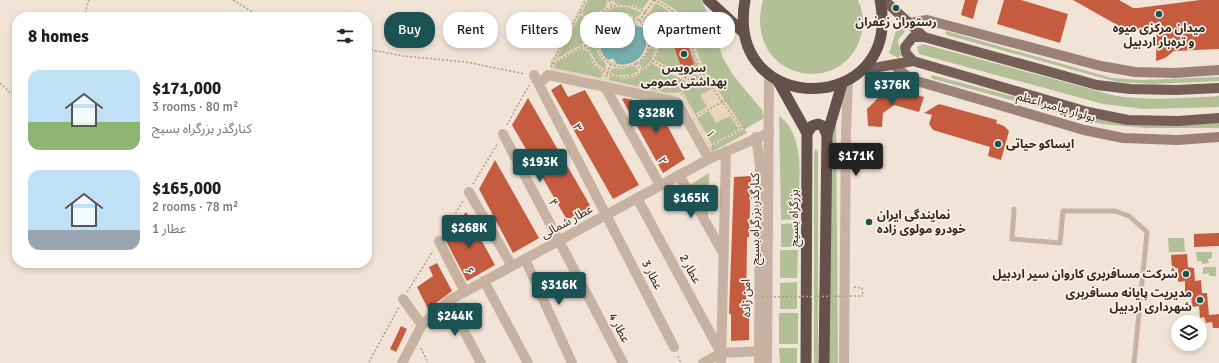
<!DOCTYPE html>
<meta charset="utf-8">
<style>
:root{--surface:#fff;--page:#f2f2f2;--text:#202124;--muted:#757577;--accent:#1b5254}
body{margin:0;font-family:Signika,"Noto Sans Arabic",sans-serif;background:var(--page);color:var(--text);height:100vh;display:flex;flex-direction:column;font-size:15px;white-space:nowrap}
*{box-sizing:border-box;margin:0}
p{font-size:13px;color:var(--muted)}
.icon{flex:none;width:22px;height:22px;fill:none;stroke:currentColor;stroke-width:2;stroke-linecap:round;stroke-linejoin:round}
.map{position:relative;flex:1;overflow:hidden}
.drawer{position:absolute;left:12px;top:12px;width:360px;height:256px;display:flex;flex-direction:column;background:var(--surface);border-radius:16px;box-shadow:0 2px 6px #0003}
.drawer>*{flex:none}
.top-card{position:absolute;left:384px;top:12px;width:380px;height:36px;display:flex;gap:8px}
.buttons{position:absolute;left:1171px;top:315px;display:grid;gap:8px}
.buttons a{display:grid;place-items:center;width:36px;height:36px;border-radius:50%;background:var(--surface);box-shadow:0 2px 6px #0003;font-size:20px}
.price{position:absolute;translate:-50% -34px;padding:0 9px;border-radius:4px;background:var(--accent);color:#fff;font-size:13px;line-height:26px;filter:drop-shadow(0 1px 2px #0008)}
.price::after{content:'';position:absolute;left:50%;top:24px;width:12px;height:9px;margin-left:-6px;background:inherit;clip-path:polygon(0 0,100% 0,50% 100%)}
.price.selected{background:#222;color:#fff}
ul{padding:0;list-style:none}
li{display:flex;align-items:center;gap:12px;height:100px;padding:0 16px}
li span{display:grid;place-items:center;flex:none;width:112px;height:80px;border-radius:12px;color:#555}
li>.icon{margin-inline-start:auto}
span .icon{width:48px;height:48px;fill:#fffc;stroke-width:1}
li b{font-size:17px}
h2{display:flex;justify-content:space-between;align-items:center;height:48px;padding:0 16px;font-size:17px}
.pill{padding:0 14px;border-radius:16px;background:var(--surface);box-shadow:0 2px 6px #0003;font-size:14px;line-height:36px}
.pill.selected{background:var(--accent);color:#fff}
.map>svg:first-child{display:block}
.green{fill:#b3bf97}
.plaza{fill:#e9d4bd;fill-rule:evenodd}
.water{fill:#76adad}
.building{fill:#c65c3f}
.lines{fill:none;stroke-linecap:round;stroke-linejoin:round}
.path{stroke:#b49d8d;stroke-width:1.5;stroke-dasharray:2 2;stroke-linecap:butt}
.service{stroke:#c8b3a3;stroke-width:5}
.minor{stroke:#c8b3a3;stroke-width:10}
.tertiary{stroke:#c8b3a3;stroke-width:10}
.secondary{stroke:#9c8274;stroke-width:10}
.primary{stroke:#755f56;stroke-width:10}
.trunk{stroke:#645149;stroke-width:11}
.path-bridge{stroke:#b49d8d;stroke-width:1.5;stroke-dasharray:2 2;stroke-linecap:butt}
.poi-dot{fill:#1b5254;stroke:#f9eee3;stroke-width:1.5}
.labels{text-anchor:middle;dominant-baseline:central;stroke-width:3.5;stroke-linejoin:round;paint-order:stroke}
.poi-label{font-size:12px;font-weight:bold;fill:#332925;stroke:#f9eee3}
.street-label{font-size:12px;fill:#332925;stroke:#f9eee3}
</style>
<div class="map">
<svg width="1219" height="363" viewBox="0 0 1219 363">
<rect width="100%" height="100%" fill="#f1e4d7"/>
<g class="green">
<polygon points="584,0 701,0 718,33 720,49 723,58 733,75 762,110 764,118 745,129 747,133 712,152 681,95 668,96 553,72 550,68 550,63"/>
<path d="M763,0H858C864,12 864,26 860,39C839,100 742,77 763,0Z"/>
<polygon points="897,28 906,30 898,40 901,56 898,58 889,53"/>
<polygon points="946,31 1112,78 1142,80 1219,77 1219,81 1154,84 1117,82 947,35 945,33"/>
<path d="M923,44L1116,96C1150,101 1184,98 1219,96V107L1144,109L1103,104L919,54L917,47Z"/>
<polygon points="932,75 1102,120 1123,123 1219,122 1219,128 1145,128 1101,124 933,79 931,78"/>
<path d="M779,116C808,136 798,188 798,219L781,220Z"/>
<polygon points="836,116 838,363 829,363 828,156"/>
<polygon points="816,149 818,152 818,363 814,363 814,152"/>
<polygon points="709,173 708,219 690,185"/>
<polygon points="798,223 797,247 781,247 781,224"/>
<polygon points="1168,238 1184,238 1185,252 1169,252"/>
<polygon points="780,250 798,250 797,278 780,278"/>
<polygon points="1196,252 1212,252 1212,258 1208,259 1209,263 1202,264 1202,261 1197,261"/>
<polygon points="1203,267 1216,267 1216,276 1209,276 1209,273 1203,274"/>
<polygon points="797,282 797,309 780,309 780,283"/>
<rect x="779" y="313" width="19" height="31"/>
<polygon points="779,348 797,348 797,363 780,363"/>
</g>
<path class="plaza" d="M584,0H588L582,12L592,18L606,7L607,0L613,1L616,4L635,5L642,9L649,0H660L676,10L687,25L704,69L744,129L710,148L681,95L668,96L553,72L550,68V63ZM656,3L673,14L683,27L700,71L691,78L655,60L659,50L660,36L656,23L649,14ZM615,7H628L642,13L636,17L627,13L617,14L607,18L601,23L596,20L604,12ZM580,15L591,21L585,40L581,45L556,59ZM646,16L655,30L656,45L650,44L649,32L645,25L644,18ZM634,21L636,26L644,30L646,38L617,62L613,58L604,56L600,48ZM593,24L598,27L595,44L598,54L605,63L606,71L596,62L590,51L588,39ZM581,48L587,51L593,64L603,73L601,78L554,68L555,64ZM649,48L656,49L651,61L643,69L639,63L645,57ZM652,64L687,82L681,92L668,93L609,80L610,76L624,79L637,76ZM635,66L639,71L630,75H617L610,73L611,70L616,68L623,69ZM702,74L712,89L700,95L707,107L695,114L683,93L693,80ZM709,111L716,123L730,116L739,129L712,144L697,118Z"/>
<path class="water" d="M617,17H626L634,20L636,26L642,27C654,46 639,68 617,64L613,58L608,60C593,45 598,24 617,17Z"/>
<g class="building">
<polygon points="965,0 978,0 973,19 961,15"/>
<polygon points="1004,0 1021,0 1068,14 1060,43 997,24"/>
<polygon points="1073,0 1119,0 1133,8 1138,8 1200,0 1219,0 1219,49 1174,51 1165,58 1156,61 1157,29 1144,31 1119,26"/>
<polygon points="686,39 694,64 682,69 673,44"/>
<polygon points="561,84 568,97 585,90 639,185 613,199 551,90"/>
<polygon points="897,90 924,97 919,112 894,105 883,113 882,127 868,126 867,109 880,96"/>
<polygon points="528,98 591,207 567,220 512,125"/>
<polygon points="624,98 633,100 637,106 645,102 656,104 685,159 663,173 622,99"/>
<polygon points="939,104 997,120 996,123 1004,126 1009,131 1001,160 988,156 990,147 933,130 929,124 932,115 924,113"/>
<polygon points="495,160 539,238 513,253 479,189"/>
<polygon points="751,176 749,237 747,237 746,314 749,314 749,340 731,341 731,314 729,314 734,177"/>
<polygon points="466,212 495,265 467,281 445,239"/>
<polygon points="1219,233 1219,246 1194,247 1194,234"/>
<polygon points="1187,254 1188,267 1194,268 1195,281 1201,280 1202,293 1207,293 1209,315 1219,314 1219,328 1213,328 1212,322 1206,323 1204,317 1200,318 1199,306 1192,307 1191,294 1185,294 1185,281 1178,282 1178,268 1172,269 1171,255"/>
<polygon points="437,263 452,291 428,309 417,287 433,276 429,267"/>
<polygon points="401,326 407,329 396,352 390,349"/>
</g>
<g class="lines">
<g class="path">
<polyline points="233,0 261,17"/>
<polyline points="609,0 612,6"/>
<path d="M654,0C693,18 685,38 702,71C713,91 729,110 742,129"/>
<circle cx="623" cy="41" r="36"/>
<polyline points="580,12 601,26"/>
<circle cx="623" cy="41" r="26"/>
<polyline points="84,17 89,0"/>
<polyline points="639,21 654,0"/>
<polyline points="648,46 658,47"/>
<polyline points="367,49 403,56 466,62 525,74"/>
<polyline points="652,61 690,80"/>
<polyline points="636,63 642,71"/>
<polyline points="553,64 581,47 587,45"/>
<polyline points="552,67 551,65 586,0"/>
<polyline points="606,77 611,64"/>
<polyline points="0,83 17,99"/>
<polyline points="681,95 692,79 710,69"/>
<polyline points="696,116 730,98"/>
<polyline points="507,125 529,85"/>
<polyline points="712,146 748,125"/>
<polyline points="473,184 498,143"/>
<polyline points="443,234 463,201"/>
<polyline points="854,287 862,288 863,296"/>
<polyline points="407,292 433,251"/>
<polyline points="421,348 428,363"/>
<polyline points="678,356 681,363"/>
<polyline points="369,362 399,307"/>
</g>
<polyline class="service" points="1014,209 1012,239 1060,243 1063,211 1115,211 1129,216 1147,232 1134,363"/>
<g class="minor">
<polyline points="534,75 674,347"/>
<polyline points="539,84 548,75 677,102 709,159"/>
<polyline points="605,87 660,185"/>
<polyline points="503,134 623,363"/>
<polyline points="756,137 760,165 759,363"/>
<polyline points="679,175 722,251"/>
<polyline points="469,192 512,266"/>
<polyline points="637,198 720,351"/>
<polyline points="439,241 465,292"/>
<polyline points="525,259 572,363"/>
<polyline points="484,281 528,363"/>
<polyline points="403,299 422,325"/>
<polyline points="448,301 481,363"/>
<polyline points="703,363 721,353 765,351"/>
<polyline points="721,363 726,151"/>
</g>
<g class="tertiary">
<polyline points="402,363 422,325 448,301 709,159 769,133"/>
<polyline points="767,363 769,75"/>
<polyline points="844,363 846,130 848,80"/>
</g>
<g class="secondary">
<polyline points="909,23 927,20 1101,66 1135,72 1175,73 1219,70"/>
<polyline points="894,65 910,79 1084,130 1123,138 1178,140 1219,137"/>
</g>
<g class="primary">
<polyline points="884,0 924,37 1097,85 1130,89 1176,90 1219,88"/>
<polyline points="913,61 906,53 905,47 913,37 924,37"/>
<polyline points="862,70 913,61 1088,112 1128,120 1178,121 1219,118"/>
</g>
<g class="trunk">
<polyline points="708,0 744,33"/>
<path d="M745,0C724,120 904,116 880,0"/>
<polyline points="778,81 807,133 806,363"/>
<polyline points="807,133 812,126 818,124 823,126 827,135"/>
<polyline points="824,363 827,135 842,84"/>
</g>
<polyline class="path-bridge" points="762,297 863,296"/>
</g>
<g class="poi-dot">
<circle cx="896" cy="8" r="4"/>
<circle cx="1159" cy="14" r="4"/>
<circle cx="684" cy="54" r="4"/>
<circle cx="998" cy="144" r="4"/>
<circle cx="869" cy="222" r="4"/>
<circle cx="1186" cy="274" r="4"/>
<circle cx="1200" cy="300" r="4"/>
</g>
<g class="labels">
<g class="poi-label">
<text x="896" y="22">رستوران زعفران</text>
<text x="1159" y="28">میدان مرکزی میوه<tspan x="1159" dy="14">و تره‌بار اردبیل</tspan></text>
<text x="684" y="68">سرویس<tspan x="684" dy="14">بهداشتی عمومی</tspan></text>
<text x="1006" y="144" text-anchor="start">ایساکو حیاتی</text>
<text x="877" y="215" text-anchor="start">نمایندگی ایران<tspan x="877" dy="14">خودرو مولوی زاده</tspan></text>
<text x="1178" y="274" text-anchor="end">شرکت مسافربری کاروان سیر اردبیل</text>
<text x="1192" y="293" text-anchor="end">مدیریت پایانه مسافربری<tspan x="1192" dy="14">شهرداری اردبیل</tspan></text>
</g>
<g class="street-label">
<text transform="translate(1056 107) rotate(16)">بولوار پیامبر اعظم</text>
<text transform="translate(577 128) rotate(62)">۳</text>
<text transform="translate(710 134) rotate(61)">۱</text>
<text transform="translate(662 161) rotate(61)">۲</text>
<text transform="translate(553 203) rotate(62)">۴</text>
<text transform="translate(794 218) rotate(-90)">بزرگراه بسیج</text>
<text transform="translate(755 219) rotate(-90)">کنارگذر بزرگراه بسیج</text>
<text transform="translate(567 222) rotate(-29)">عطار شمالی</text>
<text transform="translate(690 269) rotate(61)">عطار 2</text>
<text transform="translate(469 271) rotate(63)">۶</text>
<text transform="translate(652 275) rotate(63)">عطار 3</text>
<text transform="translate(746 298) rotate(-90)">امن زاده</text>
<text transform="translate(619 328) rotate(62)">عطار 4</text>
</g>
</g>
</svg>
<div class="buttons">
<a><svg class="icon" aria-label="layers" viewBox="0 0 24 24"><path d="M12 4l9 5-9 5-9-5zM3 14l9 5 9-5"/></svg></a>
</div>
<b class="price" style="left:892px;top:106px">$376K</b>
<b class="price" style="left:656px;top:134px">$328K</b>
<b class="price selected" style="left:856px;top:177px">$171K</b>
<b class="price" style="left:540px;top:183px">$193K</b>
<b class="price" style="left:691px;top:219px">$165K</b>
<b class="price" style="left:469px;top:249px">$268K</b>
<b class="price" style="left:559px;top:306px">$316K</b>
<b class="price" style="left:455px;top:337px">$244K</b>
<div class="top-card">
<a class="pill selected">Buy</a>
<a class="pill">Rent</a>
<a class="pill">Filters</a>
<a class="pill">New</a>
<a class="pill">Apartment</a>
</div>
<section class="drawer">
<h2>8 homes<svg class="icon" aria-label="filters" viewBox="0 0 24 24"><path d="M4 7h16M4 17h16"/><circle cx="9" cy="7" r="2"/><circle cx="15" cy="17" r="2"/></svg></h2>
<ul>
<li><span style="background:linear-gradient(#bfe0f5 65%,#8fb573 0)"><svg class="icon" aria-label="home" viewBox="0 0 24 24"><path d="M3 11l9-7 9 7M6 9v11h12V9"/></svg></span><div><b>$171,000</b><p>3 rooms · 80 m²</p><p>کنارگذر بزرگراه بسیج</p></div></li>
<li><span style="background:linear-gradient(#bfe0f5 75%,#9aa5b1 0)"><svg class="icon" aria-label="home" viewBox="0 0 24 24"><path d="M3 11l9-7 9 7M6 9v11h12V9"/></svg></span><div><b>$165,000</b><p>2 rooms · 78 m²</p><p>عطار 1</p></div></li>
</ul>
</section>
</div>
